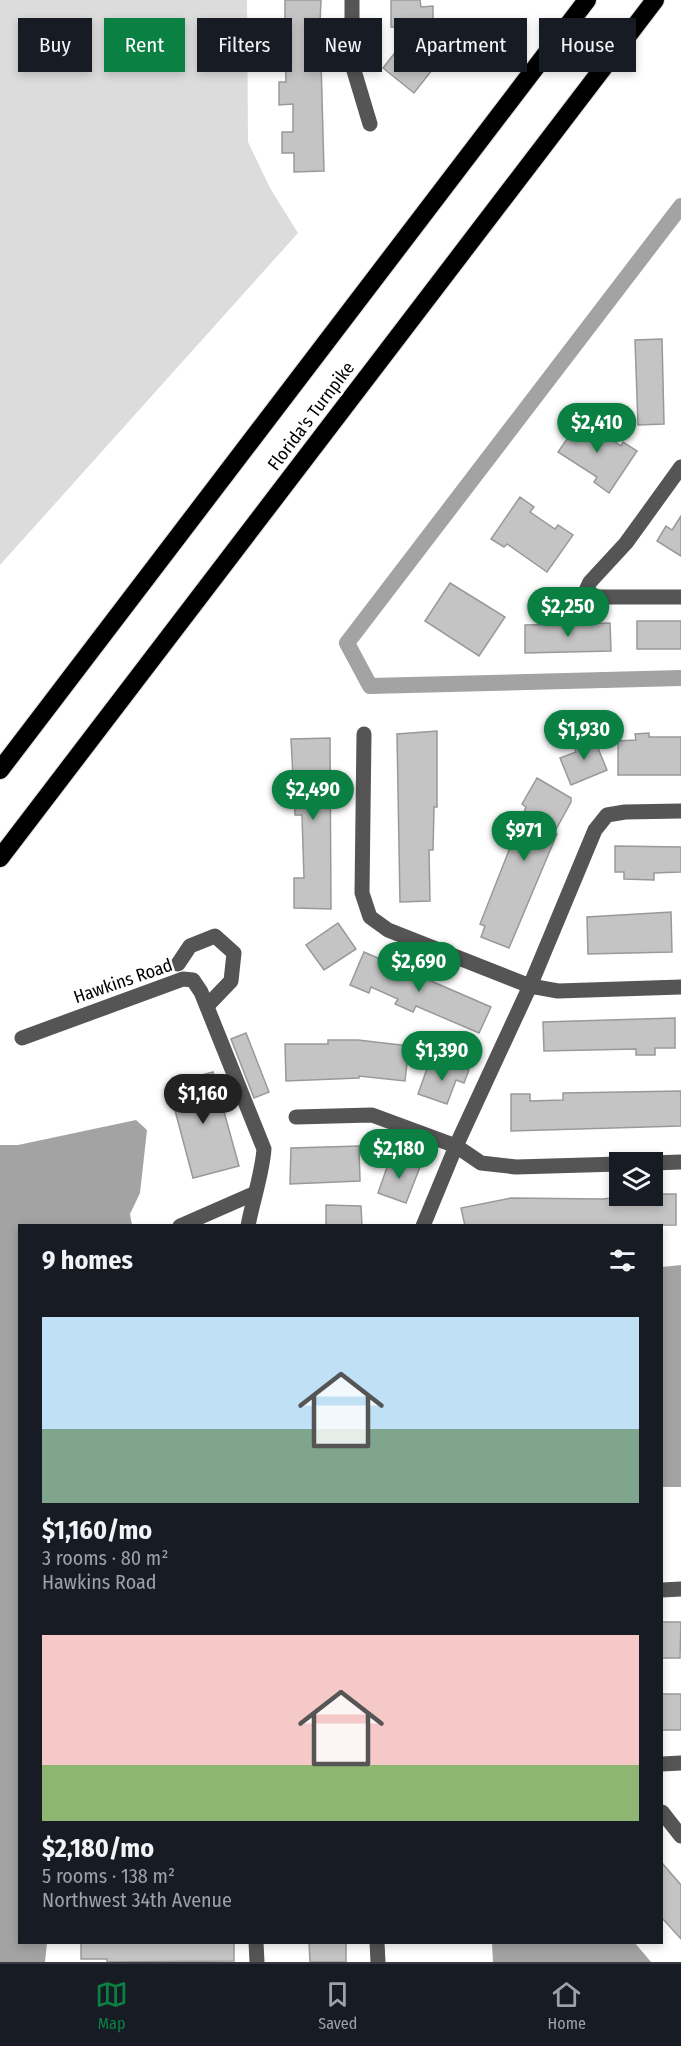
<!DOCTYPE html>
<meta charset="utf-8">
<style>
:root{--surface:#171b24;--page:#20242c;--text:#f1f3f6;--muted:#9ea1a6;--line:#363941;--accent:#0b8043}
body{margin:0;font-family:"Fira Sans Condensed",sans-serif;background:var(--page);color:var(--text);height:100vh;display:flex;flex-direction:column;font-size:22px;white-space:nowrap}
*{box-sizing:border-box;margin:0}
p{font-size:20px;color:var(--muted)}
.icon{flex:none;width:33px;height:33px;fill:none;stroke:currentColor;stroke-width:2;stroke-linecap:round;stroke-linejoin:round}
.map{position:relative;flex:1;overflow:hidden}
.panel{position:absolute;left:18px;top:1224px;width:645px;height:720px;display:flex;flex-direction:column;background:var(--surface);border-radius:0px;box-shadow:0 3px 9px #0003}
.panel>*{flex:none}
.top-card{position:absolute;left:18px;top:18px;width:645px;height:54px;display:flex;gap:12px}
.controls{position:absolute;left:609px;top:1152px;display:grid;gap:12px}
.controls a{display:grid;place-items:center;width:54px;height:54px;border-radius:0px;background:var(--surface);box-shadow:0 3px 9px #0003;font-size:30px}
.price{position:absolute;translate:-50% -51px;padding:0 14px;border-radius:21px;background:var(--accent);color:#fff;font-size:20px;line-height:39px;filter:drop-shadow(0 2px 3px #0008)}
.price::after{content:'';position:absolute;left:50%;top:36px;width:18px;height:14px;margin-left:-9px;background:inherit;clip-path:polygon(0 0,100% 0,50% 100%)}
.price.on{background:#222;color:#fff}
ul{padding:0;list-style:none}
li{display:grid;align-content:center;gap:12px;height:318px;padding:0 24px}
li span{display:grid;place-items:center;height:186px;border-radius:0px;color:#555}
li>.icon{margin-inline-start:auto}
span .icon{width:108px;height:108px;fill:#fffc;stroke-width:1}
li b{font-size:26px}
h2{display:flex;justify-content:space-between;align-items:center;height:72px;padding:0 24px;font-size:26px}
.tag{padding:0 21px;border-radius:0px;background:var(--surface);box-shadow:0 3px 9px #0003;font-size:21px;line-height:54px}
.tag.on{background:var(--accent);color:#fff}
.tabs{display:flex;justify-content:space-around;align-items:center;height:84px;border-top:2px solid var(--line);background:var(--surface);font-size:16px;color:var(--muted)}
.tabs a{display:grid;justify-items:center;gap:3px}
.tabs .on{color:var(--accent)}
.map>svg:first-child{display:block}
.green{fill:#dcdcdc}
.water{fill:#a3a3a3}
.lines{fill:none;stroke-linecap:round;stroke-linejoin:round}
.canal{stroke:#a3a3a3;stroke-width:16}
.building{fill:#c4c4c4;stroke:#999;stroke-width:1.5}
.highway-casing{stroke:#dbdbdb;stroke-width:20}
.minor{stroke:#555;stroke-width:15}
.highway{stroke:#000;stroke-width:18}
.labels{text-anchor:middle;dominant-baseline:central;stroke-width:5;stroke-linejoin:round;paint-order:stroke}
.street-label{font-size:18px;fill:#000;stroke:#fff}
</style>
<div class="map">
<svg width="681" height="1962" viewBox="0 0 681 1962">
<rect width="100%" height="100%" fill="#fff"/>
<polygon class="green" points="0,0 247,0 248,142 270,188 298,233 0,565"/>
<g class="water">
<polygon points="136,1120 147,1130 140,1193 130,1214 132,1225 20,1226 20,1942 47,1943 45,1962 0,1962 0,1145 18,1145"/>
<polygon points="681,1265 681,1487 662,1487 662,1267"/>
<polygon points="492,1943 635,1943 651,1962 493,1962"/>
</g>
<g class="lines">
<polyline class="canal" points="681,206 347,643 370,686 681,678"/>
</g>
<g class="building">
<polygon points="285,0 321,0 320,24 324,171 294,172 294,153 282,153 282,132 293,132 293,104 279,105 279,82 286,82 285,52 279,53 279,34 285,34"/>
<polygon points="391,0 420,0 421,7 433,6 433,27 391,27"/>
<polygon points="408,36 439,61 414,93 383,68"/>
<polygon points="662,339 664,424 638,425 635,340"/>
<polygon points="583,416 597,425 595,428 621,446 623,442 637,451 609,493 594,482 597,477 558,452"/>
<polygon points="520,497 534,507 530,512 555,529 558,525 573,535 547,572 507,544 504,547 491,539"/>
<polygon points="681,516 681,556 657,541 666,526 672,530"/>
<polygon points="450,583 505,617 479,656 425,621"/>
<rect x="637" y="621" width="44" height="28"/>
<polygon points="610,623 611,651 525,653 525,625"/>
<polygon points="437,731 437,807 434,807 433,850 429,850 430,901 400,902 397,734"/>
<polygon points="649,733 649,737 681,737 681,775 618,775 618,741 636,740 635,734"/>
<polygon points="593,736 607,770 571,785 560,758 576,752 573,744"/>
<polygon points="330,738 331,909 294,908 294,878 304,878 302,815 295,815 291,739"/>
<polygon points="537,778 571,798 571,802 554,833 557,834 509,948 481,937 485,926 480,924 526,807 522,804"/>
<polygon points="615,846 681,847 681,872 654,873 654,880 624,879 624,872 615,872"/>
<polygon points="671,912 672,952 588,954 587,917"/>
<polygon points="338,923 356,949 324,970 306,945"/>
<polygon points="364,952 491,1007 479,1033 416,1006 413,1012 395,1004 398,999 371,987 369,993 350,985"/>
<polygon points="675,1018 675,1048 655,1048 655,1055 636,1055 636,1049 544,1051 543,1022"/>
<polygon points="246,1033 269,1092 254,1098 231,1039"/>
<polygon points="328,1040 358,1040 409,1046 405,1081 359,1076 359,1078 286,1081 285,1044 328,1044"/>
<polygon points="447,1063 469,1070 464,1083 456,1080 447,1104 418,1094 428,1066 444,1072"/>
<polygon points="213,1072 239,1166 193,1178 168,1084"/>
<polygon points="681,1091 681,1126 511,1131 511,1094 530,1094 530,1101 563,1100 563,1093"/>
<polygon points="359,1146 360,1181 290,1184 291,1148"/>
<polygon points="391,1156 420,1167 406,1203 378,1193"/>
<polygon points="652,1194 676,1194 676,1225 465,1226 461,1208 511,1198 602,1199"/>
<polygon points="326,1205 361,1206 362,1226 326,1226"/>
<polygon points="662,1622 681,1622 680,1658 662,1658"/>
<rect x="662" y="1694" width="19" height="36"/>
<polygon points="662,1863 681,1885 681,1939 662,1918"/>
<polygon points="81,1942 234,1942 234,1961 107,1962 107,1959 81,1959"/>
<polygon points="309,1942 346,1942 346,1962 310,1962"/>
</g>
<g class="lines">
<defs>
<g id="highway">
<polyline points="0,770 587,0"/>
<polyline points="0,858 655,0"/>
</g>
</defs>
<use href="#highway" class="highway-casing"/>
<g class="minor">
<polyline points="352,0 352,64 370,124"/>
<polyline points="681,467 626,543 590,582 583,597 681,597"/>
<polyline points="364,734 362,893 370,917 388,930 530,986 558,991 681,987"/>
<polyline points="178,964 190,946 215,936 234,953 231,981 207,1006"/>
<path d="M22,1038L183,979L193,980L201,992L264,1149C262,1175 253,1199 248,1226"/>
<polyline points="296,1117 372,1115 456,1146 481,1163 516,1167 620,1164"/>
<polyline points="652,1163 681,1162"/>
<polyline points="180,1226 253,1194"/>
<polyline points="423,1226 456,1146 530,986 595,830 607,815 625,812 681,811"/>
<polyline points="662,1590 681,1589"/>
<polyline points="662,1764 681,1763"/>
<polyline points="662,1812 681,1836"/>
<polyline points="256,1942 257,1962"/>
<polyline points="377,1942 378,1962"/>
</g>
<use href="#highway" class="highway"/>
</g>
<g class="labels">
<g class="street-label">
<text transform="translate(311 416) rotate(-53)">Florida's Turnpike</text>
<text transform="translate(123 981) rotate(-19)">Hawkins Road</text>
</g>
</g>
</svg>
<div class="controls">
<a><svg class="icon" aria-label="layers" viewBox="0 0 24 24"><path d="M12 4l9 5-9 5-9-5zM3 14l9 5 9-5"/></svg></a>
</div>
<b class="price" style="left:597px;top:454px">$2,410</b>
<b class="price" style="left:568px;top:638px">$2,250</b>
<b class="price" style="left:584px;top:761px">$1,930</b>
<b class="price" style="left:313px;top:821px">$2,490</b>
<b class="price" style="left:524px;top:862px">$971</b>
<b class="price" style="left:419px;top:993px">$2,690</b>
<b class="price" style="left:442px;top:1082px">$1,390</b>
<b class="price on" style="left:203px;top:1125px">$1,160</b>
<b class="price" style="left:399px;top:1180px">$2,180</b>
<div class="top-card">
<a class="tag">Buy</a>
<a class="tag on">Rent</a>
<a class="tag">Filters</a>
<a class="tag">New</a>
<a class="tag">Apartment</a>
<a class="tag">House</a>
</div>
<section class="panel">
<h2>9 homes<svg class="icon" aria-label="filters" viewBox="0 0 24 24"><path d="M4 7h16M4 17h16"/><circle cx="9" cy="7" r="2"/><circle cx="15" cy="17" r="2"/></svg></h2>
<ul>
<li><span style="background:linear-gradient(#bfe0f5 60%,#7fa58c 0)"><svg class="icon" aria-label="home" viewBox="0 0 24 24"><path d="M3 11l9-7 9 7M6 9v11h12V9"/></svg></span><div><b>$1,160/mo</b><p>3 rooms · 80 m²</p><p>Hawkins Road</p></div></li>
<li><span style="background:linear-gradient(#f6c9c9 70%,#8fb573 0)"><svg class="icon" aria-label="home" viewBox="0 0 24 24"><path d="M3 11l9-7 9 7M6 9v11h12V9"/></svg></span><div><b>$2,180/mo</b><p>5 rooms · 138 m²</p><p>Northwest 34th Avenue</p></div></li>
</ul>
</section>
</div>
<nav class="tabs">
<a class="on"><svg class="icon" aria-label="map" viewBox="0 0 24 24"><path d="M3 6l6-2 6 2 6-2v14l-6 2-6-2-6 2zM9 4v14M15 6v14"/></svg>Map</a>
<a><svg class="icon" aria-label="saved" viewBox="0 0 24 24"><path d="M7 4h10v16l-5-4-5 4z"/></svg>Saved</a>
<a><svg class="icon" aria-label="home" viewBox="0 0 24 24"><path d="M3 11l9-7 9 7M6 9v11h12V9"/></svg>Home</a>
</nav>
